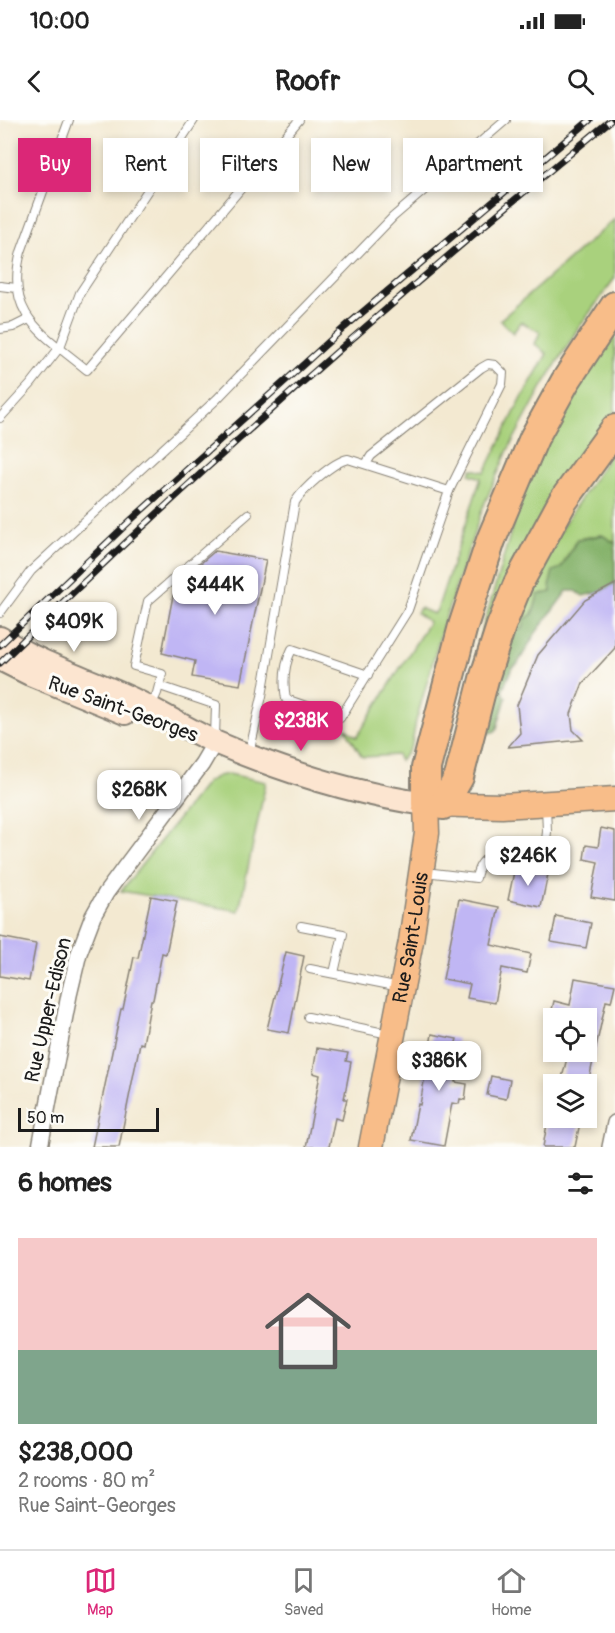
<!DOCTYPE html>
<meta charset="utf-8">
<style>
:root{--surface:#fff;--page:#f2f2f2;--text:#222;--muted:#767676;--line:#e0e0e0;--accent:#db2777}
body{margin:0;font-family:Pangolin,sans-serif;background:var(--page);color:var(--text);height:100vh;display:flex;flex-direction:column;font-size:22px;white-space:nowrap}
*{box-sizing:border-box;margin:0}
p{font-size:20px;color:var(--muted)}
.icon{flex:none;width:33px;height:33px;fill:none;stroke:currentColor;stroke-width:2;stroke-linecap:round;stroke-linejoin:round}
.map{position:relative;height:1027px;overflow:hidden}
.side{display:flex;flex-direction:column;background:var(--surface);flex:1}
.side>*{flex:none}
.hud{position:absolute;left:18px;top:18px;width:579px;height:54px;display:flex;gap:12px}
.buttons{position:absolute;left:543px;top:888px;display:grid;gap:12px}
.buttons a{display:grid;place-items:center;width:54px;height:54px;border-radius:0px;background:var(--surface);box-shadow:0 3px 9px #0003;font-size:30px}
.scale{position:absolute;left:18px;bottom:15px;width:141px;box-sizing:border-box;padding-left:6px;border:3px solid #1c1c1c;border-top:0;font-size:16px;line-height:21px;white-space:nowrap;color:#1c1c1c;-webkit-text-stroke:4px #fdfcf7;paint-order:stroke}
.price{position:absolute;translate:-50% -51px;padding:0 14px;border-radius:12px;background:#fff;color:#222;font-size:20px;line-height:39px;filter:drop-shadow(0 2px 3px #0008)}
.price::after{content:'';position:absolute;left:50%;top:36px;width:18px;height:14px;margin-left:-9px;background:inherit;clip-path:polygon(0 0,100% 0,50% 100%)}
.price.selected{background:var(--accent);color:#fff}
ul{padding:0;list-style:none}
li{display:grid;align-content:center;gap:12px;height:318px;padding:0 18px}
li+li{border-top:2px solid var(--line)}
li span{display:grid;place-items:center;height:186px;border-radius:0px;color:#555}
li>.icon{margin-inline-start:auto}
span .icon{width:108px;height:108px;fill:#fffc;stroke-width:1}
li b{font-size:26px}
h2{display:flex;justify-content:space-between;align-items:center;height:72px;padding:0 18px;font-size:26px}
.tag{padding:0 21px;border-radius:0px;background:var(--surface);box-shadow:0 3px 9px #0003;font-size:21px;line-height:54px}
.tag.selected{background:var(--accent);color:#fff}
.status{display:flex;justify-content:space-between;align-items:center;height:42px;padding:0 30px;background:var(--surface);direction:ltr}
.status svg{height:16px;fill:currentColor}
header{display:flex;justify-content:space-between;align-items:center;height:78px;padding:0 18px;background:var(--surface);font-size:27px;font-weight:700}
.tabs{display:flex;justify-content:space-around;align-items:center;height:84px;border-top:2px solid var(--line);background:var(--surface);font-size:16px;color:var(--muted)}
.tabs a{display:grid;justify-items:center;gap:3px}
.tabs .selected{color:var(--accent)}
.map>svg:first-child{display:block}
.green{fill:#a9d17d;stroke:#62764c;stroke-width:1.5}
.forest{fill:#86b36c;stroke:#516844;stroke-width:1.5}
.building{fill:#c0b6f4}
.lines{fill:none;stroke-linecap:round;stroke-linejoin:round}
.lane-casing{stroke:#888276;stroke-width:10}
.street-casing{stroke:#888276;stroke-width:18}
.secondary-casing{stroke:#888276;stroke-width:26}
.primary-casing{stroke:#888276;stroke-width:27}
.highway-casing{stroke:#888276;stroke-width:32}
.lane{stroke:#fff;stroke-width:8}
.street{stroke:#fff;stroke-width:15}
.secondary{stroke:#fce5d0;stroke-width:22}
.primary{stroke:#f8bd89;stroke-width:24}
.highway{stroke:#f8bd89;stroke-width:28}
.rail-casing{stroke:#1c1c1c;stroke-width:7}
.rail{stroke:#fdfcf7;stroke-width:4.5;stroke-dasharray:14;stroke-linecap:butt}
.labels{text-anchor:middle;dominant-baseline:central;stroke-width:6;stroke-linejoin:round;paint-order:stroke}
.street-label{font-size:20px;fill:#1c1c1c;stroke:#fdfcf7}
</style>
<div class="status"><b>10:00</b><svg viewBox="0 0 49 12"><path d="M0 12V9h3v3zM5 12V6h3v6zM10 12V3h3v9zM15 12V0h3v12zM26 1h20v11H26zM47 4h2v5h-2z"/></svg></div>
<header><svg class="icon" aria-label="back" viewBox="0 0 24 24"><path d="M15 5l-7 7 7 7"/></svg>Roofr<svg class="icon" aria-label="search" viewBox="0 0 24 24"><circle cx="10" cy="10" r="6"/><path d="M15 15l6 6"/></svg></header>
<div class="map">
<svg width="615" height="1027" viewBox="0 0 615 1027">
<rect width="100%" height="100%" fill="#fdfcf7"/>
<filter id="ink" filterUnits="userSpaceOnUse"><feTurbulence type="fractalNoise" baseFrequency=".0167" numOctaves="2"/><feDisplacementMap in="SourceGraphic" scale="12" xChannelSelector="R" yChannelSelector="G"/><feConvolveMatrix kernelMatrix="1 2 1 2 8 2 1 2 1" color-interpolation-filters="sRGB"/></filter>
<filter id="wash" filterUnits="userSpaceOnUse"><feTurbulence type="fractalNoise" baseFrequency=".008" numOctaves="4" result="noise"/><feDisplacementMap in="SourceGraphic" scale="24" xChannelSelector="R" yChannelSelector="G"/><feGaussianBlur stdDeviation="1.35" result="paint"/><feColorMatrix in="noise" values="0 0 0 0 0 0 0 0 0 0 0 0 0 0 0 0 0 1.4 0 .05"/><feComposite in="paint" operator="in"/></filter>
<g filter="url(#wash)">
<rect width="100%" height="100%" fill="#f3e9d1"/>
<g class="green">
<polygon points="615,99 615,158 577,210 542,267 508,330 483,387 444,502 416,601 412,624 407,633 400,641 397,635 364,637 361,635 345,608 357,617 429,502 417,493 420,488 434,494 437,490 481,358 470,354 472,349 485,352 521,279 547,234 535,224 540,212 521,202 513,213 500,200"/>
<polygon points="615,206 615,292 587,327 486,517 481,515 520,380 560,294"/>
<path d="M615,327V423L601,415L577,419L566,438L551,472L538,475C534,497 523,510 505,524L546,431Z"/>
<polygon points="229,654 266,662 239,791 121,771 207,662 218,656"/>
</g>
<polygon class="forest" points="602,415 615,423 615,464 600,472 583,476 576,471 567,471 535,514 517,545 512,548 502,571 506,578 496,611 489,613 481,609 505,524 516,511 523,509 525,499 533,494 538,475 551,472 550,463 553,451 561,448 577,420"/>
<g id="blocks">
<g class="building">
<polygon points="215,431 266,440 240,565 192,557 195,541 162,533 175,465"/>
<polygon points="615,464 615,528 583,563 571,594 573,610 583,620 508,627 520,613 517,585 538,535 585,480"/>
<polygon points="601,708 615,711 615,781 591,777 598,742 584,739 586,725 598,727"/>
<polygon points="515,747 548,754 541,787 508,780"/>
<polygon points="151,776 177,781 166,834 162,833 153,880 151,880 143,924 140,923 119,1027 92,1027 121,889 123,889 134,837 138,838"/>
<polygon points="459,779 499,787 491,825 531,834 527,853 502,848 495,883 467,878 470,864 443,859"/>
<polygon points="556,796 591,803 586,828 551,822"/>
<polygon points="0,817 36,824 29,861 0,856"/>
<polygon points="286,832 304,836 289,913 267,909"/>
<polygon points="575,858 615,865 611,882 606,881 588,964 562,958 568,934 586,938 586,898 550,898 554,881 570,885"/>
<polygon points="432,914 457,919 455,926 462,928 455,962 467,964 465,980 460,979 459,984 452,983 444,1026 411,1020 418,984 420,985"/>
<polygon points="317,928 348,933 346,941 351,942 344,979 347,979 342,1000 335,998 329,1027 306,1027 320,955 313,953"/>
<polygon points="491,956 510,960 506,979 487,975"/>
<polygon points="548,998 581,998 575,1027 543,1027"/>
</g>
</g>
</g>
<g filter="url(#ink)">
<use href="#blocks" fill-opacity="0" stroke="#888276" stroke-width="1.5"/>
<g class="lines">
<defs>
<g id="lane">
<path d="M69,0L21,132C4,196 44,214 87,250L299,0"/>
<polyline points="0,166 16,168"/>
<polyline points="0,209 13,207 29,199"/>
<polyline points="0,298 31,264 60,227 80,173 194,0"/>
<polyline points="366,344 371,336 481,248 488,244 495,245 503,253 502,264 449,371"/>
<polyline points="0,493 31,451 217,279 393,97 506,0"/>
<polyline points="160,566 216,585 215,617"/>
<polyline points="145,599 157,573 162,554 134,546 148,481 248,394"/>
<path d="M249,634L262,576L295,382C304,368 333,342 348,339L449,371L408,490L340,598L286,579C283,562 284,545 292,529L368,555"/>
<path d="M425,752L476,758C482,723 517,733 544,734L547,712L546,685"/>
<polyline points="301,806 343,814 334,853"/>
<polyline points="310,849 400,867"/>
<polyline points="308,897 389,914"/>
</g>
<g id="street">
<polyline points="40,1027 69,875 79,833 93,796 106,773 125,747 202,644 215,622"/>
<polyline points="610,1027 615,1003"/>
</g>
<g id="secondary">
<path d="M0,518C41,545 88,558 132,579C161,593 188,610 217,623C283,651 355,674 426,684"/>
<polyline points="0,539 30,554 125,593"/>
</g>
<g id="primary">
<path id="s1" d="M371,1027L411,821L427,713L426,684L502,686L615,679"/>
</g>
<g id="highway">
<polyline points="426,684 426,648 463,506 491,420 534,318 565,262 615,186"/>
<polyline points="443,685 459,657 484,559 501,506 518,464 563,381 615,309"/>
</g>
</defs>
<use href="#lane" class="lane-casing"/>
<use href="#street" class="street-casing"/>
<use href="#secondary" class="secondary-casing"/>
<use href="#primary" class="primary-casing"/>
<use href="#highway" class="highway-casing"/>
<use href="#lane" class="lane"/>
<use href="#street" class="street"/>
<use href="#secondary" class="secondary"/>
<use href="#primary" class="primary"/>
<use href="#highway" class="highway"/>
<defs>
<g id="rail">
<polyline points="0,525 132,399 345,207 590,0"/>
<path d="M0,543C195,352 400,173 611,0"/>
</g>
</defs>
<use href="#rail" class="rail-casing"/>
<use href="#rail" class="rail"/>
</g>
</g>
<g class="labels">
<g class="street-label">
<text transform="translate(123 589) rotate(20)">Rue Saint-Georges</text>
<text stroke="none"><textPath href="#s1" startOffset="213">Rue Saint-Louis</textPath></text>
<text transform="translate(48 890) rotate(-77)">Rue Upper-Edison</text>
</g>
</g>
</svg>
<div class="buttons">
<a><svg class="icon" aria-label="locate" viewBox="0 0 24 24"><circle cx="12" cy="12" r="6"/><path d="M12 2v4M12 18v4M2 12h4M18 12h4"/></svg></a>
<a><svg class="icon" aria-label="layers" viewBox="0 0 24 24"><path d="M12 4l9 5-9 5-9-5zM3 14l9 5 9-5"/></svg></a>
</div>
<div class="scale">50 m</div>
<b class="price" style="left:215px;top:496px">$444K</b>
<b class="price" style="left:74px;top:533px">$409K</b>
<b class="price selected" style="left:301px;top:632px">$238K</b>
<b class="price" style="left:139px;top:701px">$268K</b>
<b class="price" style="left:528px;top:767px">$246K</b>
<b class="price" style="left:439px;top:972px">$386K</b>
<div class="hud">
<a class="tag selected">Buy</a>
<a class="tag">Rent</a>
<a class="tag">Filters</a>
<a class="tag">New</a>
<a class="tag">Apartment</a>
</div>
</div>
<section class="side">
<h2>6 homes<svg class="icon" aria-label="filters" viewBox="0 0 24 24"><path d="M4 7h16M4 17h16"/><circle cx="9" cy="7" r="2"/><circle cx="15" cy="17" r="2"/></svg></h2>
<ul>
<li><span style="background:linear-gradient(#f6c9c9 60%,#7fa58c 0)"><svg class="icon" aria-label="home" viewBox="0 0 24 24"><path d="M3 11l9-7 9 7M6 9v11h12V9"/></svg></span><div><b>$238,000</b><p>2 rooms · 80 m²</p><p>Rue Saint-Georges</p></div></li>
</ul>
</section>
<nav class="tabs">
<a class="selected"><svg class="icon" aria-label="map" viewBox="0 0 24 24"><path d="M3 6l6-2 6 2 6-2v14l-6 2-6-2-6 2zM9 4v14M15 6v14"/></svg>Map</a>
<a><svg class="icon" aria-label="saved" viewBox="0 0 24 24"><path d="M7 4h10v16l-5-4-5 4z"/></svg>Saved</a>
<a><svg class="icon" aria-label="home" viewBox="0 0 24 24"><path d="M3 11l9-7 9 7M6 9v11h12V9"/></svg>Home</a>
</nav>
